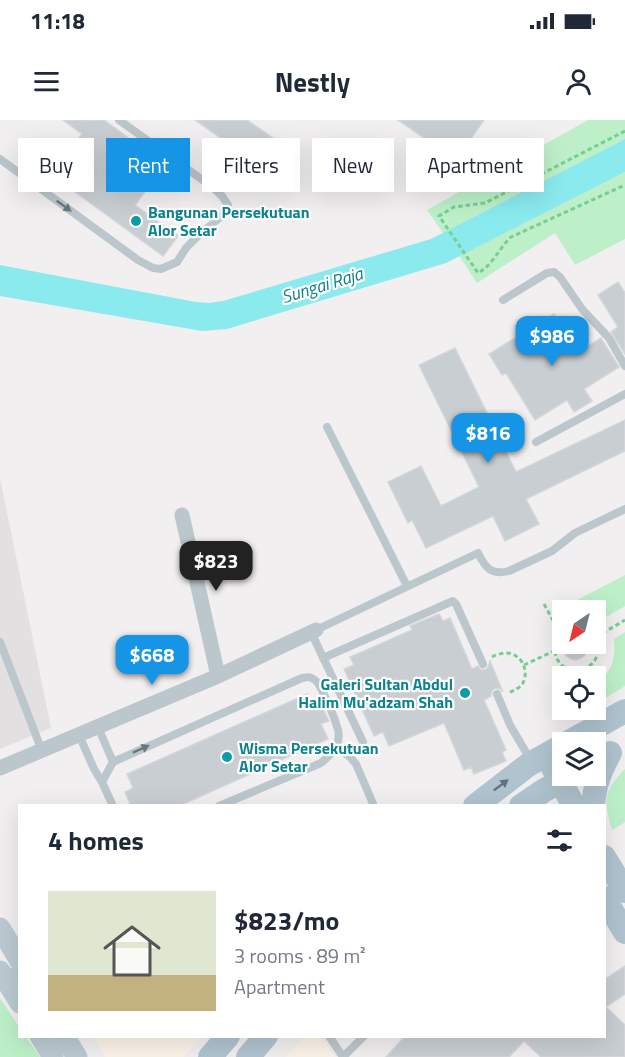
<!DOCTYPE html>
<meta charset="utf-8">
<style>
:root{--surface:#fff;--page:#f2f2f3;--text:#1f2937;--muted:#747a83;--accent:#1694e6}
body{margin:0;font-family:"Titillium Web",sans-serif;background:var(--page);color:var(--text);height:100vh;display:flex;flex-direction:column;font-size:22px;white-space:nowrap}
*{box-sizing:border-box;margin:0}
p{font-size:20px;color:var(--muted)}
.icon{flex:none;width:33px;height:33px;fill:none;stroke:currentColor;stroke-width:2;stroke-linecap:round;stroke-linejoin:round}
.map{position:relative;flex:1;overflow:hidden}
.drawer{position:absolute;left:18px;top:684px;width:588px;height:234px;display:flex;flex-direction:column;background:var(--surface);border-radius:0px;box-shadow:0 6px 24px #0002}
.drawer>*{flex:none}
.banner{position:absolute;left:18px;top:18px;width:590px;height:54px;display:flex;gap:12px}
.needle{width:39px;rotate:215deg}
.buttons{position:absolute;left:552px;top:480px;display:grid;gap:12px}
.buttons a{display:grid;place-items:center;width:54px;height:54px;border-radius:0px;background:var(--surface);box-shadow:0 6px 24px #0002;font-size:30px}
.price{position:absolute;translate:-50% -51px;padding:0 14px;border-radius:12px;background:var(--accent);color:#fff;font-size:20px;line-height:39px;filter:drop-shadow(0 2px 3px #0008)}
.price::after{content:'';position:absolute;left:50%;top:36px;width:18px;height:14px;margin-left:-9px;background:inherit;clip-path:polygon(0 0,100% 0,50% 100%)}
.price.selected{background:#222;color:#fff}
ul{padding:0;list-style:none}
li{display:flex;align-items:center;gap:18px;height:150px;padding:0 30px}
li span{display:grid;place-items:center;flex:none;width:168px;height:120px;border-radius:0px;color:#555}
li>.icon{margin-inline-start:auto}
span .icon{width:72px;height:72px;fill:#fffc;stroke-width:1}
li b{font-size:26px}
h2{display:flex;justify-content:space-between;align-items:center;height:72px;padding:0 30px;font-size:26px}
.pill{padding:0 21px;border-radius:0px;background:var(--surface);box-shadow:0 6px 24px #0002;font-size:21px;line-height:54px}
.pill.selected{background:var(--accent);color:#fff}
.status{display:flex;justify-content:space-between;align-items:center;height:42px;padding:0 30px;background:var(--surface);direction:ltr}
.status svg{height:16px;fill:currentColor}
header{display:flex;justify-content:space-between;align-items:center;height:78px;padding:0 30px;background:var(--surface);font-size:27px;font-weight:700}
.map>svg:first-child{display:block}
.commercial{fill:#fcf4e9}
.education{fill:#e3e0e2}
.green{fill:#bdf0c8}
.water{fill:#8aeaee}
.building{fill:#c9ced2;stroke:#d3d7db;stroke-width:1.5}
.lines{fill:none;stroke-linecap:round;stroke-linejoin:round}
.path{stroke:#75cf93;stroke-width:3;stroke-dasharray:4.5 3;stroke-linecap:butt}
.lane{stroke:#bbc7cd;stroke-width:8}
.street{stroke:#bbc7cd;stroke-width:15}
.secondary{stroke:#bbcad2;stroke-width:21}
.primary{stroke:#afc4cf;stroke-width:24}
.oneway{fill:#6a797f}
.oneway2{fill:#61727a}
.culture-dot{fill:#0f9aa8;stroke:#fff;stroke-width:2}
.labels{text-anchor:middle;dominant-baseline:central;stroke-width:4.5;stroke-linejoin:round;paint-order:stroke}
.culture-label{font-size:16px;font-weight:bold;fill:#0d838f;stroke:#fff;text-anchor:start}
.water-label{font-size:18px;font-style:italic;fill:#0c8287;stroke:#fff}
</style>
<div class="status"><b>11:18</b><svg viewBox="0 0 49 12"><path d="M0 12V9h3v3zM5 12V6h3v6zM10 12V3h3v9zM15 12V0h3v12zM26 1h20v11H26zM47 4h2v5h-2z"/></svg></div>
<header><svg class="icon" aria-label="menu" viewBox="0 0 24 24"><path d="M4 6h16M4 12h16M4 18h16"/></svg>Nestly<svg class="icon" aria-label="person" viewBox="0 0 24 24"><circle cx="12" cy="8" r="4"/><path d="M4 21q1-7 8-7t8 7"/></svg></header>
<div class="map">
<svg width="625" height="937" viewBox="0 0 625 937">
<rect width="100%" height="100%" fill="#f2eff0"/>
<g class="commercial">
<polygon points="93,917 203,917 184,937 106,937"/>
<polygon points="304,917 320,917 335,937 286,937"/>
</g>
<polygon class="education" points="0,358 51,608 0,629"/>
<g class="green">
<polygon points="588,0 625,0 625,19 443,113 427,90"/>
<polygon points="625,52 625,119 575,145 555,113 477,163 459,136"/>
<polygon points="625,455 625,486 601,500 596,495 596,490 568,490 556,494 554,492"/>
<path d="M625,512V566L596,584V564C612,553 616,537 614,519Z"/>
<path d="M625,649V702L612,710C604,680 602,673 625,649Z"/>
<polygon points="0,878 19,907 20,916 26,917 40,937 0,937"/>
</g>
<polygon class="water" points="625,19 625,52 446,143 227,209 202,211 0,176 0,145 196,182 209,183 223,181 431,119"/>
<g class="building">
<polygon points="63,0 104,0 165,45 135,85 178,116 163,136 52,55 82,14"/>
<polygon points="195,0 247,0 299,36 282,61"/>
<polygon points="398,0 484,0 456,40"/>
<polygon points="618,162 625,173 625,234 611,212 618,207 598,175"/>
<polygon points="554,194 577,233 601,218 619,247 584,269 592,281 574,292 567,280 535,300 506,253 502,255 489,234"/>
<polygon points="455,228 516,352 625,300 625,331 526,379 539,404 505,421 493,396 426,428 412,400 408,403 388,362 421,346 441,386 479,367 419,245"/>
<polygon points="439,494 443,501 450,498 472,549 478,546 480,549 485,550 488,547 490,541 503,572 500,569 495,568 492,571 491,576 484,580 506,630 502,632 506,641 474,654 471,647 464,650 444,603 389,626 383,612 374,616 344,549 354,545 350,537 412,510 410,506"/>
<polygon points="559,524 589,524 585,535 581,538 576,540 571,539 566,536"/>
<polygon points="307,574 313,588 321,585 329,601 321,604 328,619 179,686 131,686 125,672 133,668 127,654"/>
<polygon points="625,846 625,874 606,887 625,905 625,937 541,937 524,921 509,937 386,937 405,916 604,916 604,860"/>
</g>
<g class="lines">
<g class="path">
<path d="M625,11L485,83L454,87L439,96L478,153C493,145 499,128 511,117L625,65"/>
<polyline points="544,484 560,513"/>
<path d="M562,511C556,517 553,523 555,532C560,563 609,552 596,517"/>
<polyline points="596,517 625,500"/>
<path d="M492,537C496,535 501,533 506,533C522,533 531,553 521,566C517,569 513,571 508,573"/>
<polyline points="524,545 554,531"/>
<polyline points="568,556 568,549"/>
</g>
<g class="lane">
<polyline points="0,39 138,140 153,148 161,149 177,142 186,128 199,115 223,95 228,85 222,76 211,66 119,0"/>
<polyline points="503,180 547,153 554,152 560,157 582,189 609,218 625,246"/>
<polyline points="327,307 407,466"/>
<polyline points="536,322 625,274"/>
<path d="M316,510L478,433C485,447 491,456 509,451L552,431L575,413L625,389"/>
<polyline points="311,512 363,622"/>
<polyline points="0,522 42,631"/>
<polyline points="323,538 453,481 456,484 483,544"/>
<polyline points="497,574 510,605 530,639"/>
<polyline points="98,607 113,642"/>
<polyline points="79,615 94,649 102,662"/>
<polyline points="336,627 350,637 356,644 374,686"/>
<path d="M113,686L102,662L113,642L302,558C307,557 310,556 315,560C321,565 335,598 337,607C339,611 339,616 338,621C336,630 328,637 321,643L219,686"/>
<polyline points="329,916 343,937"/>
<polyline points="343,937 364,916"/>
</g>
<g class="street">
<polyline points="182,395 218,556"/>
<polyline points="0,648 218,556 316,510"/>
<polyline points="0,863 20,852"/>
</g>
<g class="secondary">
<polyline points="0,808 20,841"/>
<polyline points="0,851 20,883"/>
<polyline points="40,916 53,937"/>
<polyline points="64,916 77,937"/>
</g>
<g class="primary">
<polyline points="569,622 625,591"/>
<polyline points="553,648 574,686"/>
<polyline points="475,686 528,645 562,626"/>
<polyline points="521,686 543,671 570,656"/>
<path d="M593,686C595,664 600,651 610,633"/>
<polyline points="604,737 625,771"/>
<polyline points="604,778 625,812"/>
<polyline points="210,937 228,916"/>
<polyline points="248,937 266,916"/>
</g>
</g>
<defs><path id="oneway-solid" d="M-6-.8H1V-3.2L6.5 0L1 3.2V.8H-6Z" transform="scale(1.5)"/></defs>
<g class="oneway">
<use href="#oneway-solid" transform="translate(64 86) rotate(36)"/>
<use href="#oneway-solid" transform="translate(141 629) rotate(-24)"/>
</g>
<use class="oneway2" href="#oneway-solid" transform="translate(501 665) rotate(-37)"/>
<g class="culture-dot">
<circle cx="136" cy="101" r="6"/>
<circle cx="465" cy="573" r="6"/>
<circle cx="227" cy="637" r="6"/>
</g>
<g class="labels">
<g class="culture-label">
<text x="148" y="92">Bangunan Persekutuan<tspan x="148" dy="18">Alor Setar</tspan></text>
<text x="453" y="564" text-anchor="end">Galeri Sultan Abdul<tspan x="453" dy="18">Halim Mu'adzam Shah</tspan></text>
<text x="239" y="628">Wisma Persekutuan<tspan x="239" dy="18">Alor Setar</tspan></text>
</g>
<g class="water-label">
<text transform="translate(322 165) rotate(-17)">Sungai Raja</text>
</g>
</g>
</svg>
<div class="buttons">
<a><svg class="needle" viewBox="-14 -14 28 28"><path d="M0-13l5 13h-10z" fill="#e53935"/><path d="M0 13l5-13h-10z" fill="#747a83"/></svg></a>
<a><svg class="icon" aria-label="locate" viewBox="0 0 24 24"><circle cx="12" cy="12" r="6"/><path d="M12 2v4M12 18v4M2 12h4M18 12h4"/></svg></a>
<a><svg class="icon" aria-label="layers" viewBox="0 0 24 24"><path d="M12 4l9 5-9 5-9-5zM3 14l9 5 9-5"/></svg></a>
</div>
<b class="price" style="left:552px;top:247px">$986</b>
<b class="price" style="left:488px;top:344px">$816</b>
<b class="price selected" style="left:216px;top:472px">$823</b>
<b class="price" style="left:152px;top:566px">$668</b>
<div class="banner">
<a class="pill">Buy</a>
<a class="pill selected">Rent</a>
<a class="pill">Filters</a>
<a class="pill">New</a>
<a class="pill">Apartment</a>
</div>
<section class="drawer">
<h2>4 homes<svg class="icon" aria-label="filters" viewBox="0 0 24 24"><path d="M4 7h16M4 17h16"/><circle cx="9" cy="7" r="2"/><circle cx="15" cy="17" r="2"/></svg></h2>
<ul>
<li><span style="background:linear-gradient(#dfe7d0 70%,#c2b280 0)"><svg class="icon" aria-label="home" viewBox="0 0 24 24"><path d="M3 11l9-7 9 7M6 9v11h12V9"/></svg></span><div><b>$823/mo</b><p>3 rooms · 89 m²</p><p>Apartment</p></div></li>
</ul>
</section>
</div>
